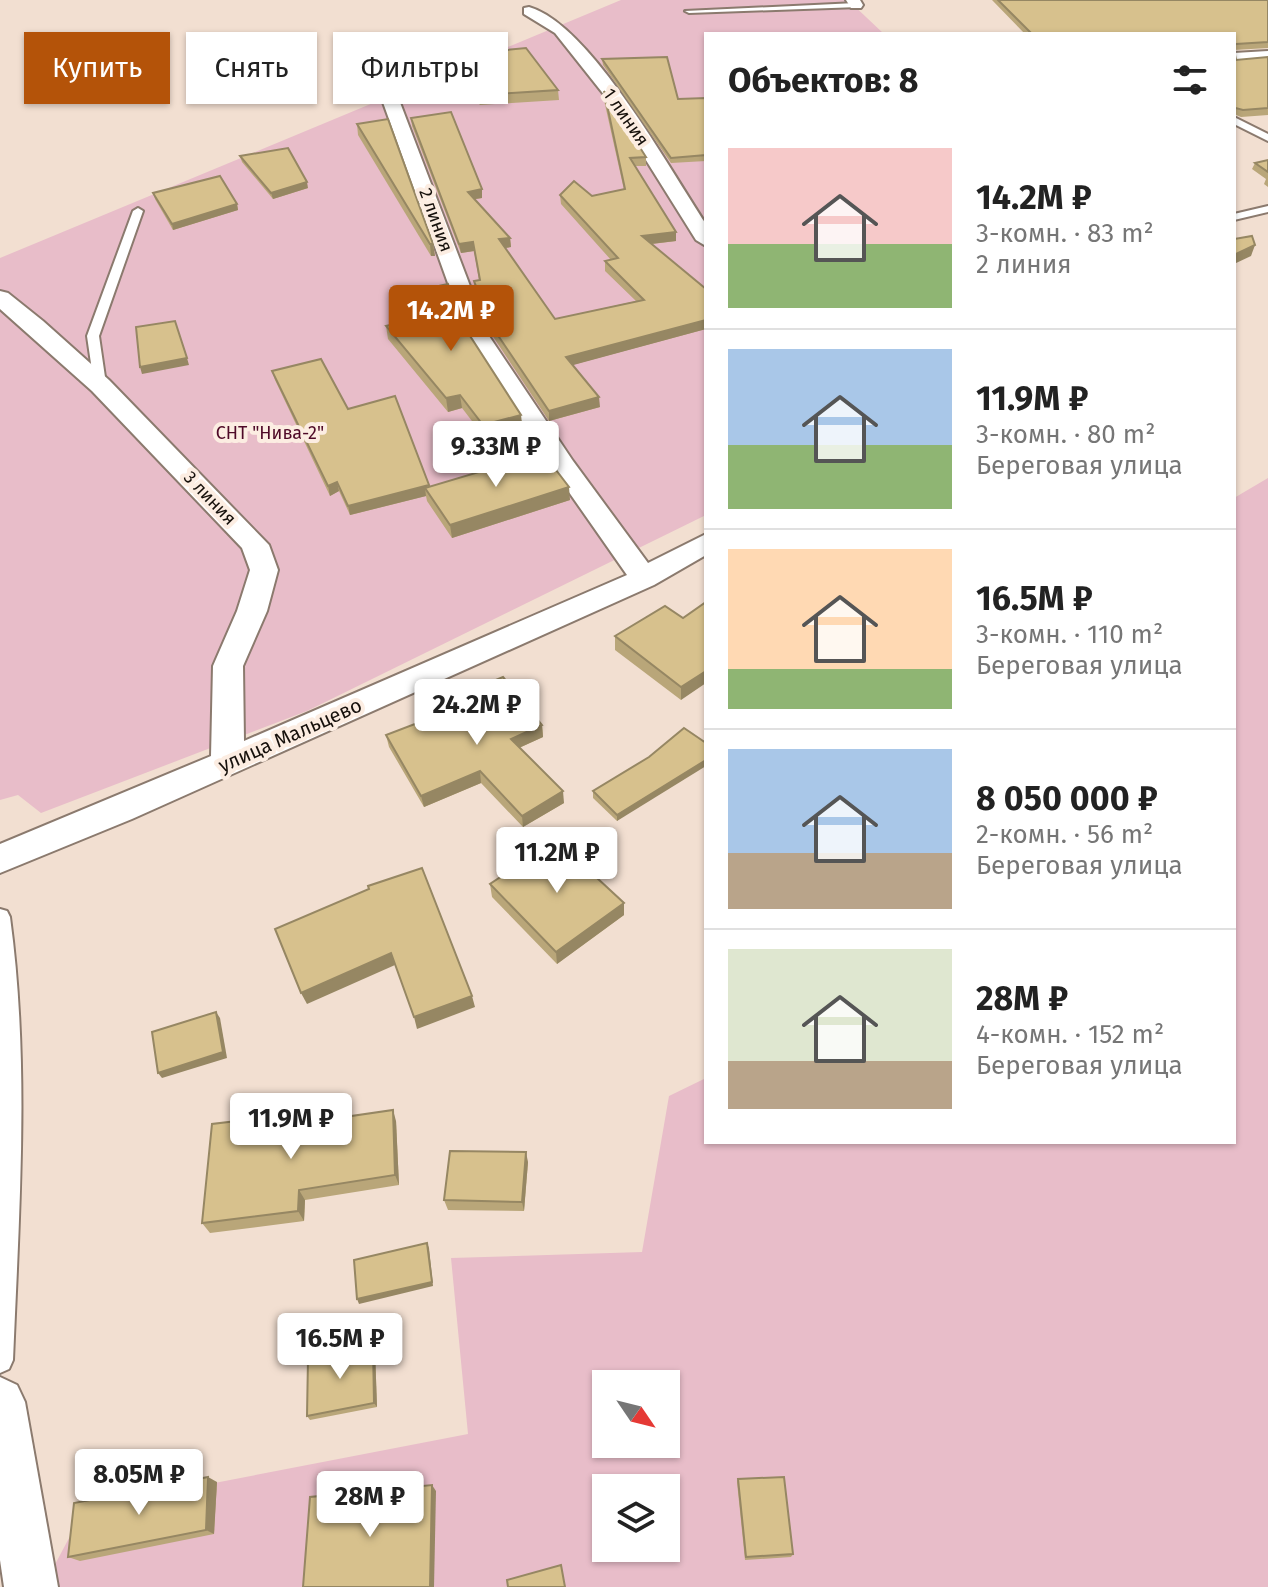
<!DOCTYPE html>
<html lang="ru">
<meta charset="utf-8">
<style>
:root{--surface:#fff;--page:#f2f2f2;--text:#222;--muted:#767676;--line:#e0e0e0;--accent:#b45309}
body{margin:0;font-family:"Fira Sans",sans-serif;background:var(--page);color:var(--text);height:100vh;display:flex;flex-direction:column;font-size:30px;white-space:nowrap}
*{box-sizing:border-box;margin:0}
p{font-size:26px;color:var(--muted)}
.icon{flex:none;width:44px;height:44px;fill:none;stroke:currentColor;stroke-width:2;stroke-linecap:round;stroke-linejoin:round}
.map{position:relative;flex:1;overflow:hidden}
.panel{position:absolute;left:704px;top:32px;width:532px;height:1112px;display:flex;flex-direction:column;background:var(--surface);border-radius:0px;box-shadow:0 2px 6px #0004}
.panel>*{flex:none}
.banner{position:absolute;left:24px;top:32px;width:560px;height:72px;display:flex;gap:16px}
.needle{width:52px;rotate:125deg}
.controls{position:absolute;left:592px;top:1370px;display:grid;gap:16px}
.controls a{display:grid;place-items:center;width:88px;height:88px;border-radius:0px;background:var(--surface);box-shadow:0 2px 6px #0004;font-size:40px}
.price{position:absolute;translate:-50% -68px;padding:0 18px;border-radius:8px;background:#fff;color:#222;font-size:26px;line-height:52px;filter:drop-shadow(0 2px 4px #0008)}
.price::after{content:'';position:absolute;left:50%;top:48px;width:24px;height:18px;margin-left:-12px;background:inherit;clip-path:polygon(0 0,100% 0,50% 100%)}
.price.active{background:var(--accent);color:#fff}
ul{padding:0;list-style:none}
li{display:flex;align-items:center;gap:24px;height:200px;padding:0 24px}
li+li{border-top:2px solid var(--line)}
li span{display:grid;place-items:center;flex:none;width:224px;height:160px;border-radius:0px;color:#555}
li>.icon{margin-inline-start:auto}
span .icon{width:96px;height:96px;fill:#fffc;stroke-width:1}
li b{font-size:34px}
h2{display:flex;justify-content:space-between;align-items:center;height:96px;padding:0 24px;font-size:34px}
.chip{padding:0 28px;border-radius:0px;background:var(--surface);box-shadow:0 2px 6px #0004;font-size:28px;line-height:72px}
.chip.active{background:var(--accent);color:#fff}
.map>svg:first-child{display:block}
.green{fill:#e8bdc9;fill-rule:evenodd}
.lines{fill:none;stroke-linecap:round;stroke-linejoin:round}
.lane-casing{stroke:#8b7a6e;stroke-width:4}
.street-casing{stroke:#8b7a6e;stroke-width:4}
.lane{fill:#fff;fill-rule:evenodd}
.street{fill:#fff;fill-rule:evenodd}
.wall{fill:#b9a679}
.shaded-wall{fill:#968763}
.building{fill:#d7c18d;stroke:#968763;stroke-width:2}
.labels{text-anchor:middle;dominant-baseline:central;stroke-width:8;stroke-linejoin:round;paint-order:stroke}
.far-street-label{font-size:18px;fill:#16100b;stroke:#fcede2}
.far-park-label{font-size:18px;fill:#4e0927;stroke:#fcede2}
.street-label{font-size:20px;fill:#16100b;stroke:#fcede2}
</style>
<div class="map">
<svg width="1268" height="1587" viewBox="0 0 1268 1587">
<rect width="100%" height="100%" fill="#f2dfd1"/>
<g class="green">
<polygon points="621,0 848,0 884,34 706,34 706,515 307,711 41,813 18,795 0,800 0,258"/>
<path d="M1268,478V1587H43L85,1508L468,1434L451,1258L642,1252L669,1096L706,1078V1142H1234V498ZM606,1384H666V1444H606ZM606,1488H666V1548H606Z"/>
</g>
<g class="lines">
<defs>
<g id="lane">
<polygon points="856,3 859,7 689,13 685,11"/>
<polygon points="1234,117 1268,134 1268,141 1234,124"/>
<polygon points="1268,206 1268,212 1234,220 1234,214"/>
<polygon points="138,208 143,211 99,336 106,384 100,388 94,384 87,336 133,211"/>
<path d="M0,909L7,911L10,917C30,1063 19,1213 13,1360L9,1369L0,1373Z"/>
</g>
<g id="street">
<polygon points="846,0 860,0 863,5 861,8 851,8"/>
<path d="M529,7C590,24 670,170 706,224V246L696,240L609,101L555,33L524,14V8Z"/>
<polygon points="1268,51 1268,61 1234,63 1234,53"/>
<polygon points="356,61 396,92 489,336 573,461 648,563 706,534 706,555 654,585 132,819 0,873 0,844 211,756 213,666 237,611 250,570 242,548 92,391 0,309 0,291 8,293 43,321 109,380 269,545 278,570 267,611 243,666 244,741 627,575 550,465 467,336 380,94 350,69 350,63"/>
<polygon points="0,1377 17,1385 25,1402 58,1587 4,1587 0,1560"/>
</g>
</defs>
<use href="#lane" class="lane-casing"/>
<use href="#street" class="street-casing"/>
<use href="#lane" class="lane"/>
<use href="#street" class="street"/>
</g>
<g class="wall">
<polygon points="992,0 1268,0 1268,48 1234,50 1234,34 1025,34"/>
<polygon points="1234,50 1236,60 1268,57 1268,115 1241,117 1234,114"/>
<polygon points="487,52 558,90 559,100 480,105 448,70 447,60 488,56"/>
<polygon points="602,59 678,99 706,98 706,161 671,163 603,65"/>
<polygon points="604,91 646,157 646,166 635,166 676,241 652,244 706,329 572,365 600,407 549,421 492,335 475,291 474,281 479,280 474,251 461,253 412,126 411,118 482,198 475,199 510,238 511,247 505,248 555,319 636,301 605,271 605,261 611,260 561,204 560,195 592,196 624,190 604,100"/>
<polygon points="357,124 433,244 435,256 431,256 358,135"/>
<polygon points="240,156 308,188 273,199 242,162"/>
<polygon points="1268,160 1268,187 1264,184 1266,179 1252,169 1255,163"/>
<polygon points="153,193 237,204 238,210 173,230 155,199"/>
<polygon points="398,295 463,325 521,415 522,428 485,438 462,408 448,412 388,339 386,326 404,322"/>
<polygon points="272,371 429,486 570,500 452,538 427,501 426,496 350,515 339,491 330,496 275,380"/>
<polygon points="706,602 681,700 615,650 615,636 683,618"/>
<polygon points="455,697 542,725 543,737 519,748 564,803 523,827 481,783 424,807 389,747 386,735 457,708"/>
<polygon points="706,743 617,821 593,798 593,791"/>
<polygon points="490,884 624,915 557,964 492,897"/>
<polygon points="396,1121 399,1185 305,1200 304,1221 210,1233 202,1223 308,1122"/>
<polygon points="528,1162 524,1211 448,1210 444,1200"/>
<polygon points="373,1347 375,1351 377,1407 310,1420 307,1416"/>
<polygon points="738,1479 793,1554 791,1557 745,1560 737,1482"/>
<polygon points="217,1482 214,1534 80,1561 68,1557"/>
</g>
<g class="shaded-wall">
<polygon points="307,182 308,188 273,199 271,193"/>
<polygon points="482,189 482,198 469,200 468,192"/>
<polygon points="237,204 238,210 173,230 172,224"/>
<polygon points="676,232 676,241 642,245 642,236"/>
<polygon points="510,238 511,247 499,249 499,239"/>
<polygon points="473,242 474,251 461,253 459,244"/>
<polygon points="430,244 433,244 435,256 431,256"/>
<polygon points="1255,245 1251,256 1234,264 1234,255"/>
<polygon points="706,320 706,329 566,367 566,357"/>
<polygon points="187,358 189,365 142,374 140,367"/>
<polygon points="460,395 462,408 448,412 446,398"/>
<polygon points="599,397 600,407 549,421 549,411"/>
<polygon points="521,415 522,428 485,438 483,425"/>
<polygon points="337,482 339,491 330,496 328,486"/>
<polygon points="429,485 425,488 426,496 350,515 348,506"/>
<polygon points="569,487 570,500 452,538 450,525"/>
<polygon points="706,671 706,683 681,700 681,687"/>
<polygon points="542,725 543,737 512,751 511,739"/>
<polygon points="706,760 706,766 617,821 617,815"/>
<polygon points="480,771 481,783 424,807 421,796"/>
<polygon points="563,791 564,803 523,827 522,816"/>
<polygon points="624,903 624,915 557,964 556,952"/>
<polygon points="391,953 395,965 307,1004 301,993"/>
<polygon points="472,996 475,1007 417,1029 414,1017"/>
<polygon points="216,1012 220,1018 227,1058 162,1078 158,1073"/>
<polygon points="393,1110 396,1121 399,1185 395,1175"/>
<polygon points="526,1152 528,1162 524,1211 522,1202"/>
<polygon points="299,1190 305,1200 304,1221 298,1211"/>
<polygon points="427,1243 429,1248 433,1286 359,1304 357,1299"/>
<polygon points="373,1347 375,1351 377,1407 374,1403"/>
<polygon points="208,1477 217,1482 214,1534 206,1530"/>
<polygon points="432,1485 436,1491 434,1587 430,1587"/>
</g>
<g class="building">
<polygon points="998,0 1268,0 1268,42 1236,44 1234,46 1234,34 1032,34"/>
<polygon points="526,48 558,90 479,95 447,60 490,56 487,52"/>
<polygon points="1234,50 1236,60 1268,57 1268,108 1243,110 1236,108 1234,110"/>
<polygon points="667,57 678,99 706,98 706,155 671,158 602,59"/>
<polygon points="604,91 646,157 630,158 676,232 642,236 706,289 706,320 566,357 599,397 549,411 491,325 474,281 480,280 473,242 459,244 411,118 451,112 482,189 468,192 510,238 499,239 555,319 644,300 605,261 618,258 560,195 574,181 592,196 625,189"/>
<polygon points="388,119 433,244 430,244 357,124"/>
<polygon points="288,148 307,182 271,193 240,156"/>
<polygon points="1268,160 1268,172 1255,163"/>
<polygon points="220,176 237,204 172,224 153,193"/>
<polygon points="1252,236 1255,245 1234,255 1234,239"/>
<polygon points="448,284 463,325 521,415 483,425 460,395 446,398 386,326 405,322 398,295"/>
<polygon points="175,321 187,358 140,367 136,327"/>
<polygon points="321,359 348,409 395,396 429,485 348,506 337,482 328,486 272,371"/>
<polygon points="543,453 569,487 450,525 425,488"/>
<polygon points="706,602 706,671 681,687 615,636 665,606 683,618"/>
<polygon points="503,677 542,725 511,739 563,791 522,816 480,771 421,796 386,735 462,706 455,697"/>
<polygon points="684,728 706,743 706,760 617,815 593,791 649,757"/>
<polygon points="556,840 624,903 556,952 490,884"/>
<polygon points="422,868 472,996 414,1017 391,953 301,993 275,929 369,889 368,886"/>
<polygon points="216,1012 223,1052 158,1073 152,1032"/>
<polygon points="393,1110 395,1175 299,1190 298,1211 202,1223 212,1124 303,1113 303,1123"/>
<polygon points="450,1151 526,1152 522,1202 444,1200"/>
<polygon points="427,1243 432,1282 357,1299 354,1260"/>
<polygon points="373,1347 374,1403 307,1416 308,1359"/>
<polygon points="208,1477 206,1530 68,1557 74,1503"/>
<polygon points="784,1477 793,1554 746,1557 738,1479"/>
<polygon points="432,1485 430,1587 303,1587 310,1497"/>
<polygon points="561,1565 565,1587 508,1587 507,1580"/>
</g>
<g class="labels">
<g class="far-street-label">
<text transform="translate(626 117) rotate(55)">1 линия</text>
<text transform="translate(436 220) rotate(70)">2 линия</text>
<text transform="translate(210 498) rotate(46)">3 линия</text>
</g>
<g class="far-park-label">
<text x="270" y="433">СНТ "Нива-2"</text>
</g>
<g class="street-label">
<text transform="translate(290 735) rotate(-24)">улица Мальцево</text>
</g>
</g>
</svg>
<div class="controls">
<a><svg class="needle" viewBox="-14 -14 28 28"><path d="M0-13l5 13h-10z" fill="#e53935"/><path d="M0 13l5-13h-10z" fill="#767676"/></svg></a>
<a><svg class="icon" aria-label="layers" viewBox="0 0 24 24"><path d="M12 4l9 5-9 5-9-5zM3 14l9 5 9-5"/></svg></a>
</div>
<b class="price active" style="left:451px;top:353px">14.2M ₽</b>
<b class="price" style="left:496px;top:489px">9.33M ₽</b>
<b class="price" style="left:477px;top:747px">24.2M ₽</b>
<b class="price" style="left:557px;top:895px">11.2M ₽</b>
<b class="price" style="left:291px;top:1161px">11.9M ₽</b>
<b class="price" style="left:340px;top:1381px">16.5M ₽</b>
<b class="price" style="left:139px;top:1517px">8.05M ₽</b>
<b class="price" style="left:370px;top:1539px">28M ₽</b>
<div class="banner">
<a class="chip active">Купить</a>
<a class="chip">Снять</a>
<a class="chip">Фильтры</a>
</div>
<section class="panel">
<h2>Объектов: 8<svg class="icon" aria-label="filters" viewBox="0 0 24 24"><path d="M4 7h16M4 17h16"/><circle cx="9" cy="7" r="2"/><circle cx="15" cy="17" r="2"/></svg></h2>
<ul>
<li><span style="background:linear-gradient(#f6c9c9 60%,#8fb573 0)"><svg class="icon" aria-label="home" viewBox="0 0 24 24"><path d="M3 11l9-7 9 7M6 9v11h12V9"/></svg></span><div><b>14.2M ₽</b><p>3-комн. · 83 m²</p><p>2 линия</p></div></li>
<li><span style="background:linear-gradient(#a9c7e8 60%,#8fb573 0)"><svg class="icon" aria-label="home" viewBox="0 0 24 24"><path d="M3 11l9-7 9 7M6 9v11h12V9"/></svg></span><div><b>11.9M ₽</b><p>3-комн. · 80 m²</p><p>Береговая улица</p></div></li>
<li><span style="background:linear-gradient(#ffd9b3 75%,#8fb573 0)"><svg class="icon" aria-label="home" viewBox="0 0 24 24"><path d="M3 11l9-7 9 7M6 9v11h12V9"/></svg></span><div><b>16.5M ₽</b><p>3-комн. · 110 m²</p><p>Береговая улица</p></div></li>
<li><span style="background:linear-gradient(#a9c7e8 65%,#b9a48a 0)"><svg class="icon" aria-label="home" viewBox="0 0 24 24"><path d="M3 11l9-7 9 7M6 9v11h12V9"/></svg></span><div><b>8 050 000 ₽</b><p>2-комн. · 56 m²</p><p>Береговая улица</p></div></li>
<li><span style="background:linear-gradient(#dfe7d0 70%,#b9a48a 0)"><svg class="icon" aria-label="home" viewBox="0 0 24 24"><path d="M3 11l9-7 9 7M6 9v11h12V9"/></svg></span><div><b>28M ₽</b><p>4-комн. · 152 m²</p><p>Береговая улица</p></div></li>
</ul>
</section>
</div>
